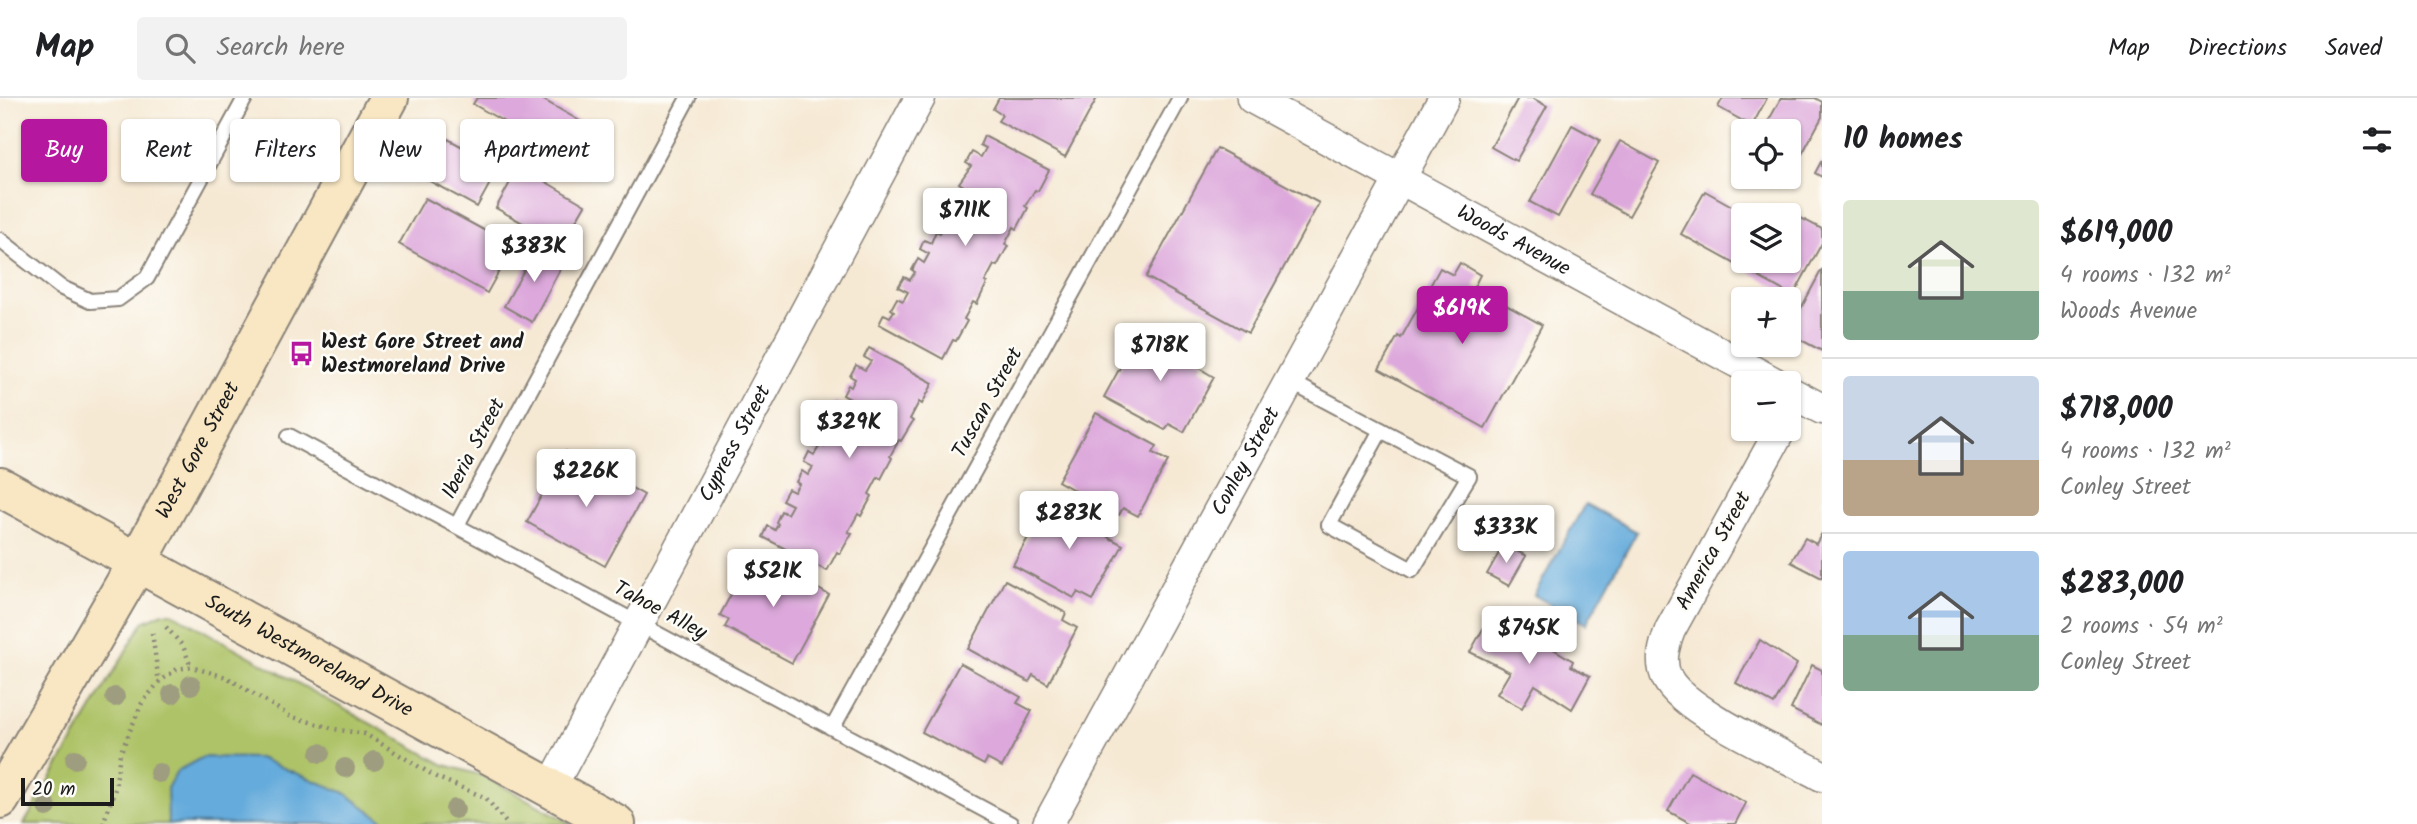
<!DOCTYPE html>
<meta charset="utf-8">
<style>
:root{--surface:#fff;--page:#f2f2f2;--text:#202124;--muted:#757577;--line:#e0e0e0;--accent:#b5179e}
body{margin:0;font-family:Kalam,sans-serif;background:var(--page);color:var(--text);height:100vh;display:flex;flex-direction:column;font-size:26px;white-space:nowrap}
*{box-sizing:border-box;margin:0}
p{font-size:23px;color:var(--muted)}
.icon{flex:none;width:38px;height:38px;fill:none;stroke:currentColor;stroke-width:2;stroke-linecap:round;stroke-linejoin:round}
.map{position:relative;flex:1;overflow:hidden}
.drawer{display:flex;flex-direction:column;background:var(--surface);width:595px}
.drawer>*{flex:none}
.hud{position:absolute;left:21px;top:21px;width:665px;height:63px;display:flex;gap:14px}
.tools{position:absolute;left:1731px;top:21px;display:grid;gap:14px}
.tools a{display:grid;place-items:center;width:70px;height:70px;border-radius:7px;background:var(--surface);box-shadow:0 2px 5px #0004;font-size:35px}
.scale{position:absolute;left:21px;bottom:18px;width:93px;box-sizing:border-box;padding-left:7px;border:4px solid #1c1c1c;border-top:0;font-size:19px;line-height:24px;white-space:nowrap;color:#1c1c1c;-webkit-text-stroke:5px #fdfcf7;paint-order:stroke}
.price{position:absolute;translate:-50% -60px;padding:0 16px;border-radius:7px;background:#fff;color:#222;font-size:23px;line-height:46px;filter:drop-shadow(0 2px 4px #0008)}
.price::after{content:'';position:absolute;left:50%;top:42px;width:21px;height:16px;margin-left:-10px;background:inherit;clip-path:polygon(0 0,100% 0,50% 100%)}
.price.current{background:var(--accent);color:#fff}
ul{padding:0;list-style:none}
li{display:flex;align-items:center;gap:21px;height:175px;padding:0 21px}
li+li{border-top:2px solid var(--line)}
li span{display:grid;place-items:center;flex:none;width:196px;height:140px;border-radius:7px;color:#555}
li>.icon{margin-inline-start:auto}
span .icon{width:84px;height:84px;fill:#fffc;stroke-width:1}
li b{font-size:30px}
h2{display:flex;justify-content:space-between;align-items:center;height:84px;padding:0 21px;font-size:30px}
.tag{padding:0 24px;border-radius:7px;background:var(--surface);box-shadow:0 2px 5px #0004;font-size:24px;line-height:63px}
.tag.current{background:var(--accent);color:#fff}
header{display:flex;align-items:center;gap:42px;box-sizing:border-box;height:98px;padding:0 35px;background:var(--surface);border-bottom:2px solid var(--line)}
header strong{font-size:33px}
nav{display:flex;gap:38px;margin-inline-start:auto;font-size:24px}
.search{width:490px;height:63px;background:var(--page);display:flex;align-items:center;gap:18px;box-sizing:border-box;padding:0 24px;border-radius:7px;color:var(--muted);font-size:26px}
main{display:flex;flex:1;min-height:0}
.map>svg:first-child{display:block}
.green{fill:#aec368;stroke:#657042;stroke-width:2}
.water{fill:#65abdb;stroke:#40647c;stroke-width:2}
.building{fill:#dda9dc}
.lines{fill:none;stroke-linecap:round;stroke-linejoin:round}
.lane-casing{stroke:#898278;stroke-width:18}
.street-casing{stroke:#898278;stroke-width:33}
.secondary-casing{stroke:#898278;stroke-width:42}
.path{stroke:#898278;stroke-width:4.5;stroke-dasharray:2 5;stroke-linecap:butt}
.lane{stroke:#fff;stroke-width:14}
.street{stroke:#fff;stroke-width:30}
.secondary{stroke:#f9e7c3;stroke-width:38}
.tree{fill:#9e9d7f}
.labels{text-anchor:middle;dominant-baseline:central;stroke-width:5;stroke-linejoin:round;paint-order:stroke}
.street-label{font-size:21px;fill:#1c1c1c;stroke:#fdfcf7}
.poi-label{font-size:21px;font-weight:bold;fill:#1c1c1c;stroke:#fdfcf7;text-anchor:start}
</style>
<header>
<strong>Map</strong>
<div class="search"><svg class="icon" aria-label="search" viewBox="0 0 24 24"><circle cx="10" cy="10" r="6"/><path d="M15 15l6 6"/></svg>Search here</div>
<nav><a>Map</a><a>Directions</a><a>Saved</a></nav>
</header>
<main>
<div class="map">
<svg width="1822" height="726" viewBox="0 0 1822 726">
<rect width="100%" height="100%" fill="#fdfcf7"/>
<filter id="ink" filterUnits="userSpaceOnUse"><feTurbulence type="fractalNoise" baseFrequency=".0143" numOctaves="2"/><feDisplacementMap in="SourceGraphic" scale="14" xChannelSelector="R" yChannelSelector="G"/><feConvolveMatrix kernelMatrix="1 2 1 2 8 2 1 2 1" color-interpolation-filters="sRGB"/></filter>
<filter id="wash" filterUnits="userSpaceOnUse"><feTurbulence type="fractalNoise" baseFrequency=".00686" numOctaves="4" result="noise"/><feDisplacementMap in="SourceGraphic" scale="28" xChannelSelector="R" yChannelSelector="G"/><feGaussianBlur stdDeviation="1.57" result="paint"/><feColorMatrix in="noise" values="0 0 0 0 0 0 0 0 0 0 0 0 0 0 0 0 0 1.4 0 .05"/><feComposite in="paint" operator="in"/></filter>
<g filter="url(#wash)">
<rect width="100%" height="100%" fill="#f6e9d4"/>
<polygon class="green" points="163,515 172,515 445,667 484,678 572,726 24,726 143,524"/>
<g class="water">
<polygon points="1585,406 1637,434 1586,526 1534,497"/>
<polygon points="203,659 259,660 345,695 388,726 168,726 167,690 177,673"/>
</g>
<g id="blocks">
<g class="building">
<polygon points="477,0 540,0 599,34 579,67 473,6"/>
<polygon points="999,0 1097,0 1065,59 998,23 1002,17 993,11"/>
<polygon points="1518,0 1532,0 1547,8 1516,63 1491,49"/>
<polygon points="1723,0 1767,0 1752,28 1718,9"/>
<polygon points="1781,0 1815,0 1822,4 1822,19 1802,56 1788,48 1788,33 1763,33"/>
<polygon points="1572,27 1600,42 1558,119 1530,104"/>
<polygon points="984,38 1049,72 1038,93 1035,92 1025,108 1028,110 1017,131 1014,129 1005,146 1008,148 997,168 994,167 985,184 987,185 977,206 973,204 964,221 967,223 956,243 953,242 943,261 879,226 884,216 890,219 894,213 891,211 897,200 903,203 908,194 898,189 904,179 910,182 915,174 912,172 918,161 924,165 929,156 920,151 924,142 931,145 936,133 940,135 945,126 939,122 951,105 946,102 951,93 960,98 965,89 959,85 971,68 966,65 972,54 981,59 986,50 980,47"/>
<polygon points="448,41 499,69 477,109 426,81"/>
<polygon points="1620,43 1659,65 1629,118 1590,96"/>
<polygon points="1217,50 1319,105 1248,235 1146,179"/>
<polygon points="1822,62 1822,79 1815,75"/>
<polygon points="519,68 585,107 562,147 496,110"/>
<polygon points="1705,93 1748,117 1743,117 1743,163 1788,163 1788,117 1783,117 1786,112 1822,131 1822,145 1793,198 1681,136"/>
<polygon points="425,100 513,148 487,195 399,146"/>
<polygon points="537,149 564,164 532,224 504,208"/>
<polygon points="1460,165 1480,177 1474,189 1542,227 1485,330 1379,271 1398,238 1401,240 1440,170 1453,177"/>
<polygon points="1822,171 1822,253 1788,235"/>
<polygon points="1141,231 1202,264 1199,270 1214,279 1184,334 1169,326 1165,332 1104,299"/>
<polygon points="869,250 933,285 922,306 919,304 910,321 913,323 901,343 899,342 890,358 892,360 881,381 878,379 869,396 872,398 861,418 858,416 848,434 852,435 840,456 837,454 827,473 763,439 768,428 775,432 778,426 776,424 781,413 787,416 792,407 782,402 788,391 794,394 799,386 796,384 802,373 808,377 813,369 804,364 809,354 814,357 821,346 824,348 830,338 823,335 836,318 830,314 835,305 845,310 850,301 843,297 848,287 851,289 855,281 850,278 856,267 865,272 871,263 864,259"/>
<polygon points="1096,315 1157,348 1153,355 1168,363 1138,418 1123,410 1119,417 1058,383"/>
<polygon points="566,353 644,397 605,468 527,424"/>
<polygon points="1050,399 1112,432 1108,439 1123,447 1093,502 1078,494 1074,500 1013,467"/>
<polygon points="1822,435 1822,480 1791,464 1805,440 1816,446"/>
<polygon points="1504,446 1526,458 1509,488 1487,476"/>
<polygon points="763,460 829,497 792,565 725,529 729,522 720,517 750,461 759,466"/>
<polygon points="1005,482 1066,515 1063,522 1077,530 1048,586 1033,577 1029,584 968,551"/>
<polygon points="1488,522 1507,532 1510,528 1531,539 1532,538 1573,563 1571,568 1590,578 1572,611 1535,587 1522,610 1497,596 1510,574 1470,554"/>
<polygon points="1760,542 1797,566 1774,606 1736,585"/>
<polygon points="960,565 1021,599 1017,605 1032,613 1002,669 987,661 984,667 922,634"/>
<polygon points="1812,567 1822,572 1822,627 1791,611"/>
<polygon points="1690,674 1746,705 1735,726 1692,726 1668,713"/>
</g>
</g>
</g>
<g filter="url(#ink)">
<use href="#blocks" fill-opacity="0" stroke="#898278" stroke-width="2"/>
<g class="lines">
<defs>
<g id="lane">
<polyline points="0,142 60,189 90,203 118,201 147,180 245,0"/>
<polyline points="1289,283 1381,332"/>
<polygon points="1381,332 1469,378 1412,472 1329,427"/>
<polyline points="289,338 1011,726"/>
<polyline points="457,427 688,0"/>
<polyline points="833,629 1180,0"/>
</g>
<g id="street">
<path id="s1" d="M1252,0L1775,285"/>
<polyline points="1788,293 1822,311"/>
<path d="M1781,331L1670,532C1664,548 1659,564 1667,580C1684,614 1786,658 1822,678"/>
<path id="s2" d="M550,691L920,0"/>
<path id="s3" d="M1048,726L1444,0"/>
</g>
<g id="secondary">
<path id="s4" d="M0,389L616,726"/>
<path id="s5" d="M0,701L137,465L389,0"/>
</g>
</defs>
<use href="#lane" class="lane-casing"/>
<use href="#street" class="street-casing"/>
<use href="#secondary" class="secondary-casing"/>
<g class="path">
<polyline points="166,529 183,548 191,569"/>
<polyline points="152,535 159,584"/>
<polyline points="103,726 115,691 120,656 142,605 159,584 177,571 191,569 226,579 290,618 334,631 365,636 436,679 486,700 507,726"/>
</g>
<use href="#lane" class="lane"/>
<use href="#street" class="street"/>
<use href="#secondary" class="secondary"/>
</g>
<g class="tree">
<circle cx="191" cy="587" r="10"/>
<circle cx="172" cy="596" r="10"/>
<circle cx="115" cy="599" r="10"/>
<circle cx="320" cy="655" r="10"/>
<circle cx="75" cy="661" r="10"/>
<circle cx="374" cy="663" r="10"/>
<circle cx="345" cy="670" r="10"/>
<circle cx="159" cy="675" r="10"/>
<circle cx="47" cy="709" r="10"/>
<circle cx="455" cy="711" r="10"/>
</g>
</g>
<defs>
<symbol id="bus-bare" viewBox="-9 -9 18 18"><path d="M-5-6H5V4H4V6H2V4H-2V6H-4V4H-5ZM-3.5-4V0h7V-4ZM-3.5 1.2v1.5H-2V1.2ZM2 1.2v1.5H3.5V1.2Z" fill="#b5179e" stroke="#fdfcf7" stroke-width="2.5" paint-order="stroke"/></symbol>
</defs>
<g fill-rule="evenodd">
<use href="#bus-bare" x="284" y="238" width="35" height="35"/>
</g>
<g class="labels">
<g class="street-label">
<text stroke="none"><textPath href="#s1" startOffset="298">Woods Avenue</textPath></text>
<text transform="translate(988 305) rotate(-61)">Tuscan Street</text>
<text stroke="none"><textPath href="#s2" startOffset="392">Cypress Street</textPath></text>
<text transform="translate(474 351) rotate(-62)">Iberia Street</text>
<text stroke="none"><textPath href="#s5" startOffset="401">West Gore Street</textPath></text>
<text stroke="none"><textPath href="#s3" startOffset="413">Conley Street</textPath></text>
<text transform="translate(1714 453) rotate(-61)">America Street</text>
<text transform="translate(660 513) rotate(28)">Tahoe Alley</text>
<text stroke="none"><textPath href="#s4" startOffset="352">South Westmoreland Drive</textPath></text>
</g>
<g class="poi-label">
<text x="321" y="244">West Gore Street and<tspan x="321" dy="24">Westmoreland Drive</tspan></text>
</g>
</g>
</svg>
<div class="tools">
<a><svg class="icon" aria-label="locate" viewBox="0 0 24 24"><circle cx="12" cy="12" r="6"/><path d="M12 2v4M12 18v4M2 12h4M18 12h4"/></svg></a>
<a><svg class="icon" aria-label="layers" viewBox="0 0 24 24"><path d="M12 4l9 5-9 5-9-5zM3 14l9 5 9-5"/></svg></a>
<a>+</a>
<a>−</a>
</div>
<div class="scale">20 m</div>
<b class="price" style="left:965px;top:150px">$711K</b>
<b class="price" style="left:534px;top:186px">$383K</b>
<b class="price current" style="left:1462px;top:248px">$619K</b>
<b class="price" style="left:1160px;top:285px">$718K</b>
<b class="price" style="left:849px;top:362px">$329K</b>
<b class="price" style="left:586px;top:411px">$226K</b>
<b class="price" style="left:1069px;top:453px">$283K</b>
<b class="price" style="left:1506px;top:467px">$333K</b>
<b class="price" style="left:773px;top:511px">$521K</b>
<b class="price" style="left:1529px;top:568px">$745K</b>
<div class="hud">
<a class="tag current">Buy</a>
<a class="tag">Rent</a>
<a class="tag">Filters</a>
<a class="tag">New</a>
<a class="tag">Apartment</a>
</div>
</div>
<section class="drawer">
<h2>10 homes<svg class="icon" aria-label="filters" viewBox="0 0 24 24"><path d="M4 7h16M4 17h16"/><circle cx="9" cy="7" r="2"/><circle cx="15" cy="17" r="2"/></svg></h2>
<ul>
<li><span style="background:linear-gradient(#dfe7d0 65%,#7fa58c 0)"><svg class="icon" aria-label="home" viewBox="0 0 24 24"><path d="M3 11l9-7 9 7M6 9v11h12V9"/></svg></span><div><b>$619,000</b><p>4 rooms · 132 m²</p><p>Woods Avenue</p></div></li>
<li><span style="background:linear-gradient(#c9d6e8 60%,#b9a48a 0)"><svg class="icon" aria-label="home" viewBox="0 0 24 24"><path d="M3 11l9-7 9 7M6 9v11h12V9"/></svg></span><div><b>$718,000</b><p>4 rooms · 132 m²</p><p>Conley Street</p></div></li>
<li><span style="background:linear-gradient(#a9c7e8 60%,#7fa58c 0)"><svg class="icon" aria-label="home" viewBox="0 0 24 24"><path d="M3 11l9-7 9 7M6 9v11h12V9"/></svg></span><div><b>$283,000</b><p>2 rooms · 54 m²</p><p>Conley Street</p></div></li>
</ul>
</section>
</main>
